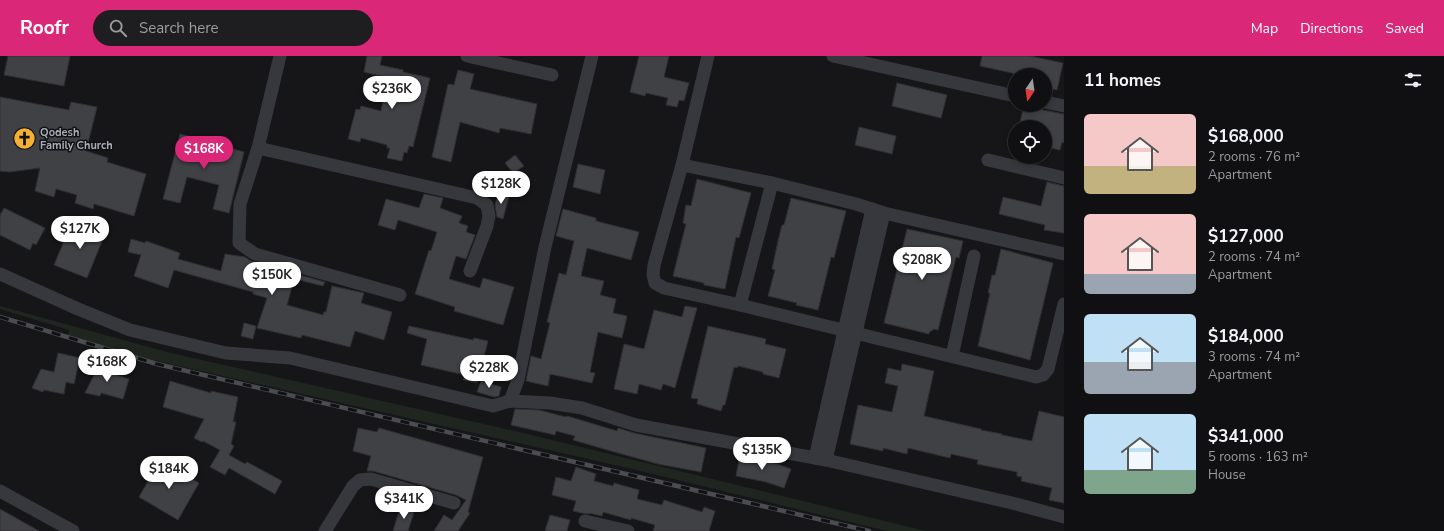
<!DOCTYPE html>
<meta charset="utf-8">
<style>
:root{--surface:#101012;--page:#1e1e20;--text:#f1f3f6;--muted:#9c9d9f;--line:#303032;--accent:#db2777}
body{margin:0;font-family:"Nunito Sans",sans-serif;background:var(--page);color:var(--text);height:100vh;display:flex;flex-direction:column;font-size:15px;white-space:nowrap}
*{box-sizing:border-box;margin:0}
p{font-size:13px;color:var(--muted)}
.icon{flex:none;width:22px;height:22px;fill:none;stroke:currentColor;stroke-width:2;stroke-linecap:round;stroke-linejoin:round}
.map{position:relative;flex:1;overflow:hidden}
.drawer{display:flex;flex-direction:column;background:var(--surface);width:380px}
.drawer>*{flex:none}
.needle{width:26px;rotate:193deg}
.tools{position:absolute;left:1008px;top:12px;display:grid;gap:8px}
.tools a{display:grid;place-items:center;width:44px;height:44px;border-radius:50%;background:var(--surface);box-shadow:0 2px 6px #0003,0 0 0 1px var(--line);font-size:20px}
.price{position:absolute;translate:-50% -34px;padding:0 9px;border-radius:14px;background:#fff;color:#222;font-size:13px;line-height:26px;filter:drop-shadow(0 1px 2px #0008)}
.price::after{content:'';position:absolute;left:50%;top:24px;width:12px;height:9px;margin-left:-6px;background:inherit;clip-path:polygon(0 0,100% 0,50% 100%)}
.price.on{background:var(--accent);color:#fff}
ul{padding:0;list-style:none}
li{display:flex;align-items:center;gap:12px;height:100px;padding:0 20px}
li span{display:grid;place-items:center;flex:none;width:112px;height:80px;border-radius:6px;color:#555}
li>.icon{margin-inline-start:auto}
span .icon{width:48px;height:48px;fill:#fffc;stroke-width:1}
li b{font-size:17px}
h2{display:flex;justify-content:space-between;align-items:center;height:48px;padding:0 20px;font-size:17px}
header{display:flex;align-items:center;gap:24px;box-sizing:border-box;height:56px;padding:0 20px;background:var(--accent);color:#fff}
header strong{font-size:19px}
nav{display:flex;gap:22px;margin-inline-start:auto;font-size:14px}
.search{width:280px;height:36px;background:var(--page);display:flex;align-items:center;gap:10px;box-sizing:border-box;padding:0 14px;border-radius:22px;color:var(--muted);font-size:15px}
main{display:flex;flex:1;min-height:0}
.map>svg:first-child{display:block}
.green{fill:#1e261f}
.building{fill:#404145;stroke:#303034}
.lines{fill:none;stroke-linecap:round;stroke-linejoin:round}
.minor{stroke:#37383d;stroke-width:13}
.rail-casing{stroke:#4a4c52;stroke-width:4.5}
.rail{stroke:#111113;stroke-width:3;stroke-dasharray:9;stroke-linecap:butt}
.labels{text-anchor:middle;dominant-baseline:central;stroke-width:3;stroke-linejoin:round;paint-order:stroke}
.poi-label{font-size:11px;font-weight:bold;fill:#a8adb8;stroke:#111113;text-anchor:start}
</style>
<header>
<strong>Roofr</strong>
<div class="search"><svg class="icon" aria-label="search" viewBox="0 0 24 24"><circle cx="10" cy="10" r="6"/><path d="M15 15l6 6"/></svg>Search here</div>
<nav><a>Map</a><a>Directions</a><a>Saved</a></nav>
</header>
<main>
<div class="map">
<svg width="1064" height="475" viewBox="0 0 1064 475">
<rect width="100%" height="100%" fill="#161618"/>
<polygon class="green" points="0,250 167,296 519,376 926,475 887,475 628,412 122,297 67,283 69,274 0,253"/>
<g class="building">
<polygon points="8,0 70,0 64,30 4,19"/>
<polygon points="367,0 382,0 380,9 403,14 403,16 430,22 413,91 409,90 407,97 404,96 402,105 387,102 390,92 387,92 387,89 361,82 360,86 348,83 356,53 360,54 361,50 381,55 388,22 364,16"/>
<polygon points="639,0 669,0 664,21 689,27 684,45 679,44 677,51 666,49 668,42 646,37 645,40 630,36"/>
<polygon points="982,0 1030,0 1063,7 1057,34 1045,32 1045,19 1021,19 980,10"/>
<polygon points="458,14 474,18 470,33 537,48 531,78 500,72 499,77 460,66 451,106 432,101 448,28 454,29"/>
<polygon points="897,27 947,39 941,62 892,50"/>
<polygon points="0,41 69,54 71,46 97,51 86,95 108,102 107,106 146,118 134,160 94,148 93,153 75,147 77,139 56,133 54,141 35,135 40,112 9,116 0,115"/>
<polygon points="1024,49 1032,49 1039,51 1043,54 1064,58 1064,87 1062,86 1060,94 1045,91 1045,71 1019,71"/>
<polygon points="859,71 896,80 892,98 855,89"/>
<polygon points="180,78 196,82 195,86 230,94 230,92 244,96 229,157 213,153 219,129 187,121 180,147 163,143"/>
<polygon points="515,99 524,110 513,117 505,107"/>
<polygon points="578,108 605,114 600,138 573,131"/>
<polygon points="697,123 751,137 739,182 736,181 725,233 704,229 704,227 673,220 686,168 683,167 686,149 691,150"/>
<polygon points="1047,126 1064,130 1064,177 1044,174 1045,169 999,158 1003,141 1041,150"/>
<polygon points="498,137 509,140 503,163 497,161 495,149"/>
<polygon points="424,138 443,142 440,152 462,160 459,167 468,170 466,176 475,179 466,203 456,200 449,223 480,232 483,222 514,231 503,269 454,255 455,251 415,238 429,194 431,195 437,176 398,164 395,174 378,169 386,143 419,152"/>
<polygon points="791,142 846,155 834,202 831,201 818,254 796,249 797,247 768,240 775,214 772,213 778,185 782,169 784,169"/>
<polygon points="4,152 45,172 36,189 33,187 30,194 0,179 0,159"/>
<polygon points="563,153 596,162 596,165 639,176 631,204 587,192 581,220 604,225 600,239 616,243 613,257 627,260 622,282 598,276 590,316 595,317 592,327 550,318 548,330 526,325 531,300 541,303 550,267 547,266 559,217 566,219 574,185 556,180"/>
<polygon points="72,166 105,178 87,222 54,209"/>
<polygon points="907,173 963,185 959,202 956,201 938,274 933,273 932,275 930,275 929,278 884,267"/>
<polygon points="131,183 145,187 146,185 180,197 178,203 221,215 225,198 245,201 251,205 259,207 258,210 295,220 287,249 323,259 324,256 326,256 332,230 364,237 361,247 392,256 384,284 355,275 350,291 302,279 301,282 257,272 267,242 253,238 253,236 174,214 168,232 134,220 141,199 128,196"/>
<polygon points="1001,193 1053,207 1030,304 978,290 990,237 988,237 992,219 995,219"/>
<polygon points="296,218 325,226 323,230 295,223"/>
<polygon points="685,250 697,252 675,332 663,328 661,334 639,328 637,338 614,333 624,288 644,293 654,254 682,261"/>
<polygon points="244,267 256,270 253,283 241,280"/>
<polygon points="409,270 473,284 474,282 488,285 477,327 463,324 465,319 421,309 427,283 407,277"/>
<polygon points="708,270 766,283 765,288 786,293 779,322 763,318 763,316 738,310 737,312 734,311 725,349 723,349 721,355 697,348 698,343 691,342"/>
<polygon points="58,297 80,302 74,328 66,326 64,338 44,334 43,336 32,332 41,313 54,316"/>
<polygon points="100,307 110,311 107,316 129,323 123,343 101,337 100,340 85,337"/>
<polygon points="902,308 934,315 924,360 981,373 981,374 1002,378 1002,379 1032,385 1039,355 1064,361 1064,447 1049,444 1052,432 1021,425 1022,421 1017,420 1017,416 977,408 978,404 951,398 950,402 908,392 907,398 883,392 883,395 850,388 858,349 892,356 898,330 885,327 888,312 901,315"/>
<polygon points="170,325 211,337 211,335 238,341 233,366 236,366 231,388 234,390 229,399 245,408 247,406 282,425 275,438 229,412 225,419 210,411 220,394 203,385 202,386 194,382 204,363 163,351"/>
<polygon points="481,325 501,331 499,340 494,341 477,336"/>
<polygon points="515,353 539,354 566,361 567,360 617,375 618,372 634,377 706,392 701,416 658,408 611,395 573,384 575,380 556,375 555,379 511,369"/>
<polygon points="358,372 377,376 379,372 483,401 468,456 470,457 458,475 434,475 444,459 452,464 466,444 456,439 373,415 367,415 371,400 353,395"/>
<polygon points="740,398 767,403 766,404 791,413 784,432 766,426 736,420"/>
<polygon points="160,404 199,427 178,464 139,441"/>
<polygon points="576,411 596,418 594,425 613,430 614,427 639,434 637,443 662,449 664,444 702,456 704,451 715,455 709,475 653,475 655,469 631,462 631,464 603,456 602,460 589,457 589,458 582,457 573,455 576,445 552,439 556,421 571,425"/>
<polygon points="400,452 414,456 408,475 393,475"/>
<polygon points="0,453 39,475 0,475"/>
<polygon points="550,459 570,464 567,475 545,475"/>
</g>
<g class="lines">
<g class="minor">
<polyline points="280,0 258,92 240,148 239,187 255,198 400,239"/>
<polyline points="467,0 552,19"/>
<polyline points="833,0 1015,40"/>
<polyline points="1045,46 1064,50"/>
<polyline points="258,92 477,142 487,149 489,160 487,170 470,215"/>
<polyline points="988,104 1064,122"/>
<polyline points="682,109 708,0"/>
<polyline points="1064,198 884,157 856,148 772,127 682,109 654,209 653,219 655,227 664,232 740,249 1036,321 1043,319 1048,313 1064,248"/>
<polyline points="0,218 78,253 130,274 226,297 290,302 493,350 510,345 550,347 582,352 636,369 826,404 1012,447 1064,461"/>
<polyline points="740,249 772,127"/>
<polyline points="952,300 974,200"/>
<polyline points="510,345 518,324 545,191 592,0"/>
<polyline points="815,402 872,153"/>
<polyline points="826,404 884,157"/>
<polyline points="0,435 73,475"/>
<polyline points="585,465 628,475"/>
<polyline points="325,475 353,430 360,424 371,423 454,447"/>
</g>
<defs>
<polyline id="rail" points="0,261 157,308 869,475"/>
</defs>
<use href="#rail" class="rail-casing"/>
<use href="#rail" class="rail"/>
</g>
<defs>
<symbol id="church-disc" viewBox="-11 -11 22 22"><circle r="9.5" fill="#f2b134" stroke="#111113"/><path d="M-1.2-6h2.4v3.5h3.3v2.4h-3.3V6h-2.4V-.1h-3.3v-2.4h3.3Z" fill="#111"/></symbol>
</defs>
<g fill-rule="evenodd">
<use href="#church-disc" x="12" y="70" width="25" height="25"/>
</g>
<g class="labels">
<g class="poi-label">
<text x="40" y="76">Qodesh<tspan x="40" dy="13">Family Church</tspan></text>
</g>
</g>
</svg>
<div class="tools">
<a><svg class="needle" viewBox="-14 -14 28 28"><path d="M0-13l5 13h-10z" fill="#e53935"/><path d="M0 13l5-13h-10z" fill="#9c9d9f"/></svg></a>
<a><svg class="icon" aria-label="locate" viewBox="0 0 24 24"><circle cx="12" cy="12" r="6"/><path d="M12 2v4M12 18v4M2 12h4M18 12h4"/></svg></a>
</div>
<b class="price" style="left:392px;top:54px">$236K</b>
<b class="price on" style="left:204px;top:114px">$168K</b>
<b class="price" style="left:501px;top:149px">$128K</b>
<b class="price" style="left:80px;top:194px">$127K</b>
<b class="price" style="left:922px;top:225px">$208K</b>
<b class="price" style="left:272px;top:240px">$150K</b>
<b class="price" style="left:107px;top:327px">$168K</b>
<b class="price" style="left:489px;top:333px">$228K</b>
<b class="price" style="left:762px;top:415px">$135K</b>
<b class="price" style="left:169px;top:434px">$184K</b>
<b class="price" style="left:404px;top:464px">$341K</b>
</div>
<section class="drawer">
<h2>11 homes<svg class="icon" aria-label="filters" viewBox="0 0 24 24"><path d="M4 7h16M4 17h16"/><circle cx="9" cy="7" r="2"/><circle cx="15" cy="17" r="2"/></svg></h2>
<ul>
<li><span style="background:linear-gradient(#f6c9c9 65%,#c2b280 0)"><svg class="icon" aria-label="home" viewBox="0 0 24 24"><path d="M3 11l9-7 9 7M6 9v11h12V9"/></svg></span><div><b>$168,000</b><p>2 rooms · 76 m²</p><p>Apartment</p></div></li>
<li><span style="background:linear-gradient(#f6c9c9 75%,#9aa5b1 0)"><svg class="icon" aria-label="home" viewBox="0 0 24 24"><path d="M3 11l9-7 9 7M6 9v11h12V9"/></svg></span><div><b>$127,000</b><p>2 rooms · 74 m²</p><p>Apartment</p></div></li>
<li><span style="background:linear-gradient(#bfe0f5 60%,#9aa5b1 0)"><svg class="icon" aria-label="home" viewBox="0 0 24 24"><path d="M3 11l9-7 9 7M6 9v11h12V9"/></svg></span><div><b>$184,000</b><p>3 rooms · 74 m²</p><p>Apartment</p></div></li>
<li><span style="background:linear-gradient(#bfe0f5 70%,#7fa58c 0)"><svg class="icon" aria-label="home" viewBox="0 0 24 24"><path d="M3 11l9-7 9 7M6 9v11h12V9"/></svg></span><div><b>$341,000</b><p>5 rooms · 163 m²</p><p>House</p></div></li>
</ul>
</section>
</main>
